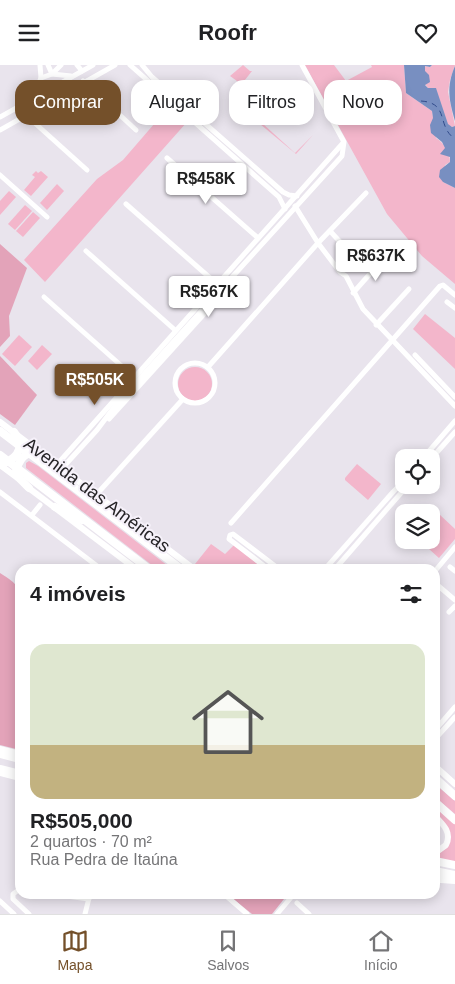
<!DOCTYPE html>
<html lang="pt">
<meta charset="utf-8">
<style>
:root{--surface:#fff;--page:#f6f6f6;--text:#202124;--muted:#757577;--line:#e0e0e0;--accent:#74502a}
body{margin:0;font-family:Arial,sans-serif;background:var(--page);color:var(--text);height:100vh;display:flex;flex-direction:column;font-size:19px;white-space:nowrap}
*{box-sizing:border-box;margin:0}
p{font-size:16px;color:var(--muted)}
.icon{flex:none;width:28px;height:28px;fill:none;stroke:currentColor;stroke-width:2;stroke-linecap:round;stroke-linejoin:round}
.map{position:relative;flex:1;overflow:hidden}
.panel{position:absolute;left:15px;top:499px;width:425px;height:335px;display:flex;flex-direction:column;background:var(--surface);border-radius:15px;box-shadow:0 2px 12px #0003}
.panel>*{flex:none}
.banner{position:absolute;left:15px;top:15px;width:425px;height:45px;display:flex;gap:10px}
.controls{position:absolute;left:395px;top:384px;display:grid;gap:10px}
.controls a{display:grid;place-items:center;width:45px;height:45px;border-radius:10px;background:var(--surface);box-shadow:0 2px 12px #0003;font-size:25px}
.price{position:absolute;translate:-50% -42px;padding:0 11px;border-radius:5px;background:#fff;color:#222;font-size:16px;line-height:32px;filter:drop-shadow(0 1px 2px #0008)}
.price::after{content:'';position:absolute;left:50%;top:30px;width:15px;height:11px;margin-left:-8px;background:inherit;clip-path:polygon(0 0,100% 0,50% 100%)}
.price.selected{background:var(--accent);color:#fff}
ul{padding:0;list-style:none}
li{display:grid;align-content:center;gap:10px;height:265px;padding:0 15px}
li+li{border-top:1px solid var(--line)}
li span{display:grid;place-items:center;height:155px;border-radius:15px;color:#555}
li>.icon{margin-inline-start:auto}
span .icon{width:90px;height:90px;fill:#fffc;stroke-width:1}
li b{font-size:21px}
h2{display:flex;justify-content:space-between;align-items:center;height:60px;padding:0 15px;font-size:21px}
.tag{padding:0 18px;border-radius:15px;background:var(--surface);box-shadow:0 2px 12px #0003;font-size:18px;line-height:45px}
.tag.selected{background:var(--accent);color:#fff}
header{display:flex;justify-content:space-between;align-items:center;height:65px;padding:0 15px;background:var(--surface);font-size:22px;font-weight:600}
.tab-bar{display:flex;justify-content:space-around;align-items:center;height:70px;border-top:1px solid var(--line);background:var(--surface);font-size:14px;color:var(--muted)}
.tab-bar a{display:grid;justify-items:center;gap:2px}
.tab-bar .selected{color:var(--accent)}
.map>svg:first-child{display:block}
.green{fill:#f3b6cb}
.forest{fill:#e3a3b9}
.water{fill:#788fc1}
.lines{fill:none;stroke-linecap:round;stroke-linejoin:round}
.ferry{stroke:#314b8b;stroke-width:1;stroke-dasharray:6 5;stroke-linecap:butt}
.minor{stroke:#fff;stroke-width:5}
.major{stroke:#fff;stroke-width:6}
.highway{stroke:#fff;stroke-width:8}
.labels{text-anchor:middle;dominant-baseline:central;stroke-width:4;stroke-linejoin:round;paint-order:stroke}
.street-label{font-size:18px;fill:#262427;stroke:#f6f1fa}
</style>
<header><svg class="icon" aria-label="menu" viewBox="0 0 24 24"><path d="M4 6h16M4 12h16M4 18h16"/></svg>Roofr<svg class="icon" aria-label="heart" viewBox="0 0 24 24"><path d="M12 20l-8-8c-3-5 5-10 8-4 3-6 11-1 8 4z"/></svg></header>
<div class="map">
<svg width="455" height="849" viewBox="0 0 455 849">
<rect width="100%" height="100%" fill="#e9e4ed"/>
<g class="green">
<polygon points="243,0 250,6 252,6 241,20 247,25 253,18 268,32 262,39 257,34 257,37 269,47 262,55 262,58 295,88 313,70 296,89 260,59 255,35 237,16 230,11"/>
<path d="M305,0H334L346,16L372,2L371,0H404L406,28L432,46L436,73C444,78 450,88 450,97L445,100L443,117L455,123V219L422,191L387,149Z"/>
<polygon points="432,0 455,0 450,15 448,27 455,61 452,62 448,60 436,24 428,23 425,19 425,1 430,2"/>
<polygon points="287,25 300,48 292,52 278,39"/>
<polygon points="173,42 187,54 187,57 45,217 24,195 97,114 123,95 161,51 170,43"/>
<polygon points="36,106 38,108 41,106 48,112 31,131 24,125 35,112 32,110"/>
<polygon points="57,119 64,126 47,145 40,138"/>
<polygon points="9,126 16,132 0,150 0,136"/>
<polygon points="25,140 32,146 15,165 8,159"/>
<polygon points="33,147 40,153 23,172 16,166"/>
<polygon points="425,249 455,273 455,304 413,264"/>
<polygon points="19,270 32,282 15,301 2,289"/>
<polygon points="42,280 52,289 37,305 28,296"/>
<circle cx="195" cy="319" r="17"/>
<polygon points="29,396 38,401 172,504 157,504 26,403 26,398"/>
<polygon points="357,399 381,419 368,435 345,415 345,413"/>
<polygon points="439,449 455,464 455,474 439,493 419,475 431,475 431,458"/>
<polygon points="211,479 225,489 234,480 264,504 202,504 195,499"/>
<polygon points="435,719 455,736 455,749 435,732"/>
<polygon points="435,741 455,758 455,798 435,793 435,790 447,783 450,775 435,749"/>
</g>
<g class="forest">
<polygon points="0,179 27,203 9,251 10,271 0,282"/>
<polygon points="0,291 37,330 15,360 0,349"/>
<path d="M0,508C17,519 23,522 17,544L20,549V685L0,680Z"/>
<polygon points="227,829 288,829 272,849 252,849"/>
</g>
<g class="water">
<polygon points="404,0 432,0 430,2 425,1 425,6 429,10 430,17 425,20 428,23 436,23 448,59 452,62 455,61 455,123 443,117 439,112 440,105 450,97 450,92 440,89 445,83 442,77 431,68 430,60 433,53 432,46 406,28"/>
<path d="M455,1V56C449,35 446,22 455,1Z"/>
</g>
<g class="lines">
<path class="ferry" d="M421,36C450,38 436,61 455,74"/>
<g class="minor">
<polyline points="48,0 52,9 71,11"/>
<polyline points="77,0 82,6"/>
<polyline points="130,0 279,132 285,144"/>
<polyline points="142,0 152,12 283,127 289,130 297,131"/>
<polyline points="41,13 52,9 61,0"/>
<polyline points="83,16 136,65"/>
<polyline points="33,33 41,13 40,0"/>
<polyline points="27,51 87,105"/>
<polyline points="0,52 93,0"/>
<polyline points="0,65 115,0"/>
<polyline points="167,93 258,173"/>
<polyline points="0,110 47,152"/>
<polyline points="126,139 217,219"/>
<polyline points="295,141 318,178 340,207 346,211 363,244 455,341"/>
<polyline points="330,166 354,192"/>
<polyline points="86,186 175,265"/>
<polyline points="353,228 384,193"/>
<polyline points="44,232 134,312"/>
<polyline points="447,237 455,243"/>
<polyline points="376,260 409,224"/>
<polyline points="415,290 455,332"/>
<circle cx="195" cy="318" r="20"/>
<polyline points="208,302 318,178 366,128"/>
<polyline points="109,354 234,216"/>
<polyline points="424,392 455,356"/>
<polyline points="431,394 455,367"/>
<polyline points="55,399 61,395 343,78"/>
<polyline points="64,405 66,399 97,365 115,341 342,91 344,77 302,0"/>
<polyline points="0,427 101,504"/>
<polyline points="96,430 183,334"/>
<polyline points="32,450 40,440"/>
<polyline points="231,458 440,221 443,220 455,230"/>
<polyline points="450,502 455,506"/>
<polyline points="268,504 229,474 230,470 233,469 279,504"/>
<polyline points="325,504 393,427 404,416"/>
<polyline points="335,504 408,420"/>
<polyline points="435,506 455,482"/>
<polyline points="435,518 455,535"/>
<polyline points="435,528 440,523"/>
<polyline points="449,547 455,541"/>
<polyline points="435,665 455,642"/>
<polyline points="435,674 455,652"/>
<polyline points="20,824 13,829 13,834 29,849"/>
<polyline points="51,829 89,834"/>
<polyline points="224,829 247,849"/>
<polyline points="0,836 14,849"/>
<polyline points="297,838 309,849"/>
<polyline points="85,849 90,829"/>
<polyline points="277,849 294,829"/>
</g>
<g class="major">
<polyline points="0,357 194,504"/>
<polyline points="0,400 19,414"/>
<polyline points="26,421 136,504"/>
<polyline points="0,684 20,689"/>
<polyline points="435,701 455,719"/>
<polyline points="0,708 20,713"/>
<path d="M435,751C444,760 452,768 446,780L435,788"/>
</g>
<g class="highway">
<polyline points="0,366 181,504"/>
<polyline points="0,390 149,504"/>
<path d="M0,397L5,398C20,391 24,380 14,367"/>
<polyline points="55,404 69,409"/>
<path d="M29,423L18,412L16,406C18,398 23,389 31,388"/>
<polyline points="100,433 112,445"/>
<polyline points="55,442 82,455"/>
<polyline points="0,689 20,694"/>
<polyline points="0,704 20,709"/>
<polyline points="435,713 455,731"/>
<polyline points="435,737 455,755"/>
<polyline points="435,796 455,800"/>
<polyline points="435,806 455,810"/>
<polyline points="441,814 455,815"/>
</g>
</g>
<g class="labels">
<g class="street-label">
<text transform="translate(97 430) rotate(37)">Avenida das Américas</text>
</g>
</g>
</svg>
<div class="controls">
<a><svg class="icon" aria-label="locate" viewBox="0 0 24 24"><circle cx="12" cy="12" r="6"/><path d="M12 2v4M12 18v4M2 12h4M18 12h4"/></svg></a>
<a><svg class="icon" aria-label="layers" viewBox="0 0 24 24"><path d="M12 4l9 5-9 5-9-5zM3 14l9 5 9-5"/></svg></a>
</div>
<b class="price" style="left:206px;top:140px">R$458K</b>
<b class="price" style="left:376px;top:217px">R$637K</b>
<b class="price" style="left:209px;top:253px">R$567K</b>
<b class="price selected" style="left:95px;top:341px">R$505K</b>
<div class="banner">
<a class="tag selected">Comprar</a>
<a class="tag">Alugar</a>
<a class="tag">Filtros</a>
<a class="tag">Novo</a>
</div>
<section class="panel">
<h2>4 imóveis<svg class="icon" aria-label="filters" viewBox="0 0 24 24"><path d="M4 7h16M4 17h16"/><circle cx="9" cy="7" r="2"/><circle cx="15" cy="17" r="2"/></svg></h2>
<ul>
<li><span style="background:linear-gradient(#dfe7d0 65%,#c2b280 0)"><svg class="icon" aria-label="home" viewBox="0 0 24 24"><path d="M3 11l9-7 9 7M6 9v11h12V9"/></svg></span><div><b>R$505,000</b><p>2 quartos · 70 m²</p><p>Rua Pedra de Itaúna</p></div></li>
</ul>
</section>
</div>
<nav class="tab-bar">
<a class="selected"><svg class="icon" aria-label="map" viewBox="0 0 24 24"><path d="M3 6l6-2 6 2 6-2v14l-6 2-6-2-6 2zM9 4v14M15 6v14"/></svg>Mapa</a>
<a><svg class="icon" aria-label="saved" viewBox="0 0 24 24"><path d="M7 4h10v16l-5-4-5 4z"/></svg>Salvos</a>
<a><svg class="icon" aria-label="home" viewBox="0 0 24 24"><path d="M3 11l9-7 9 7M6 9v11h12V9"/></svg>Início</a>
</nav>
